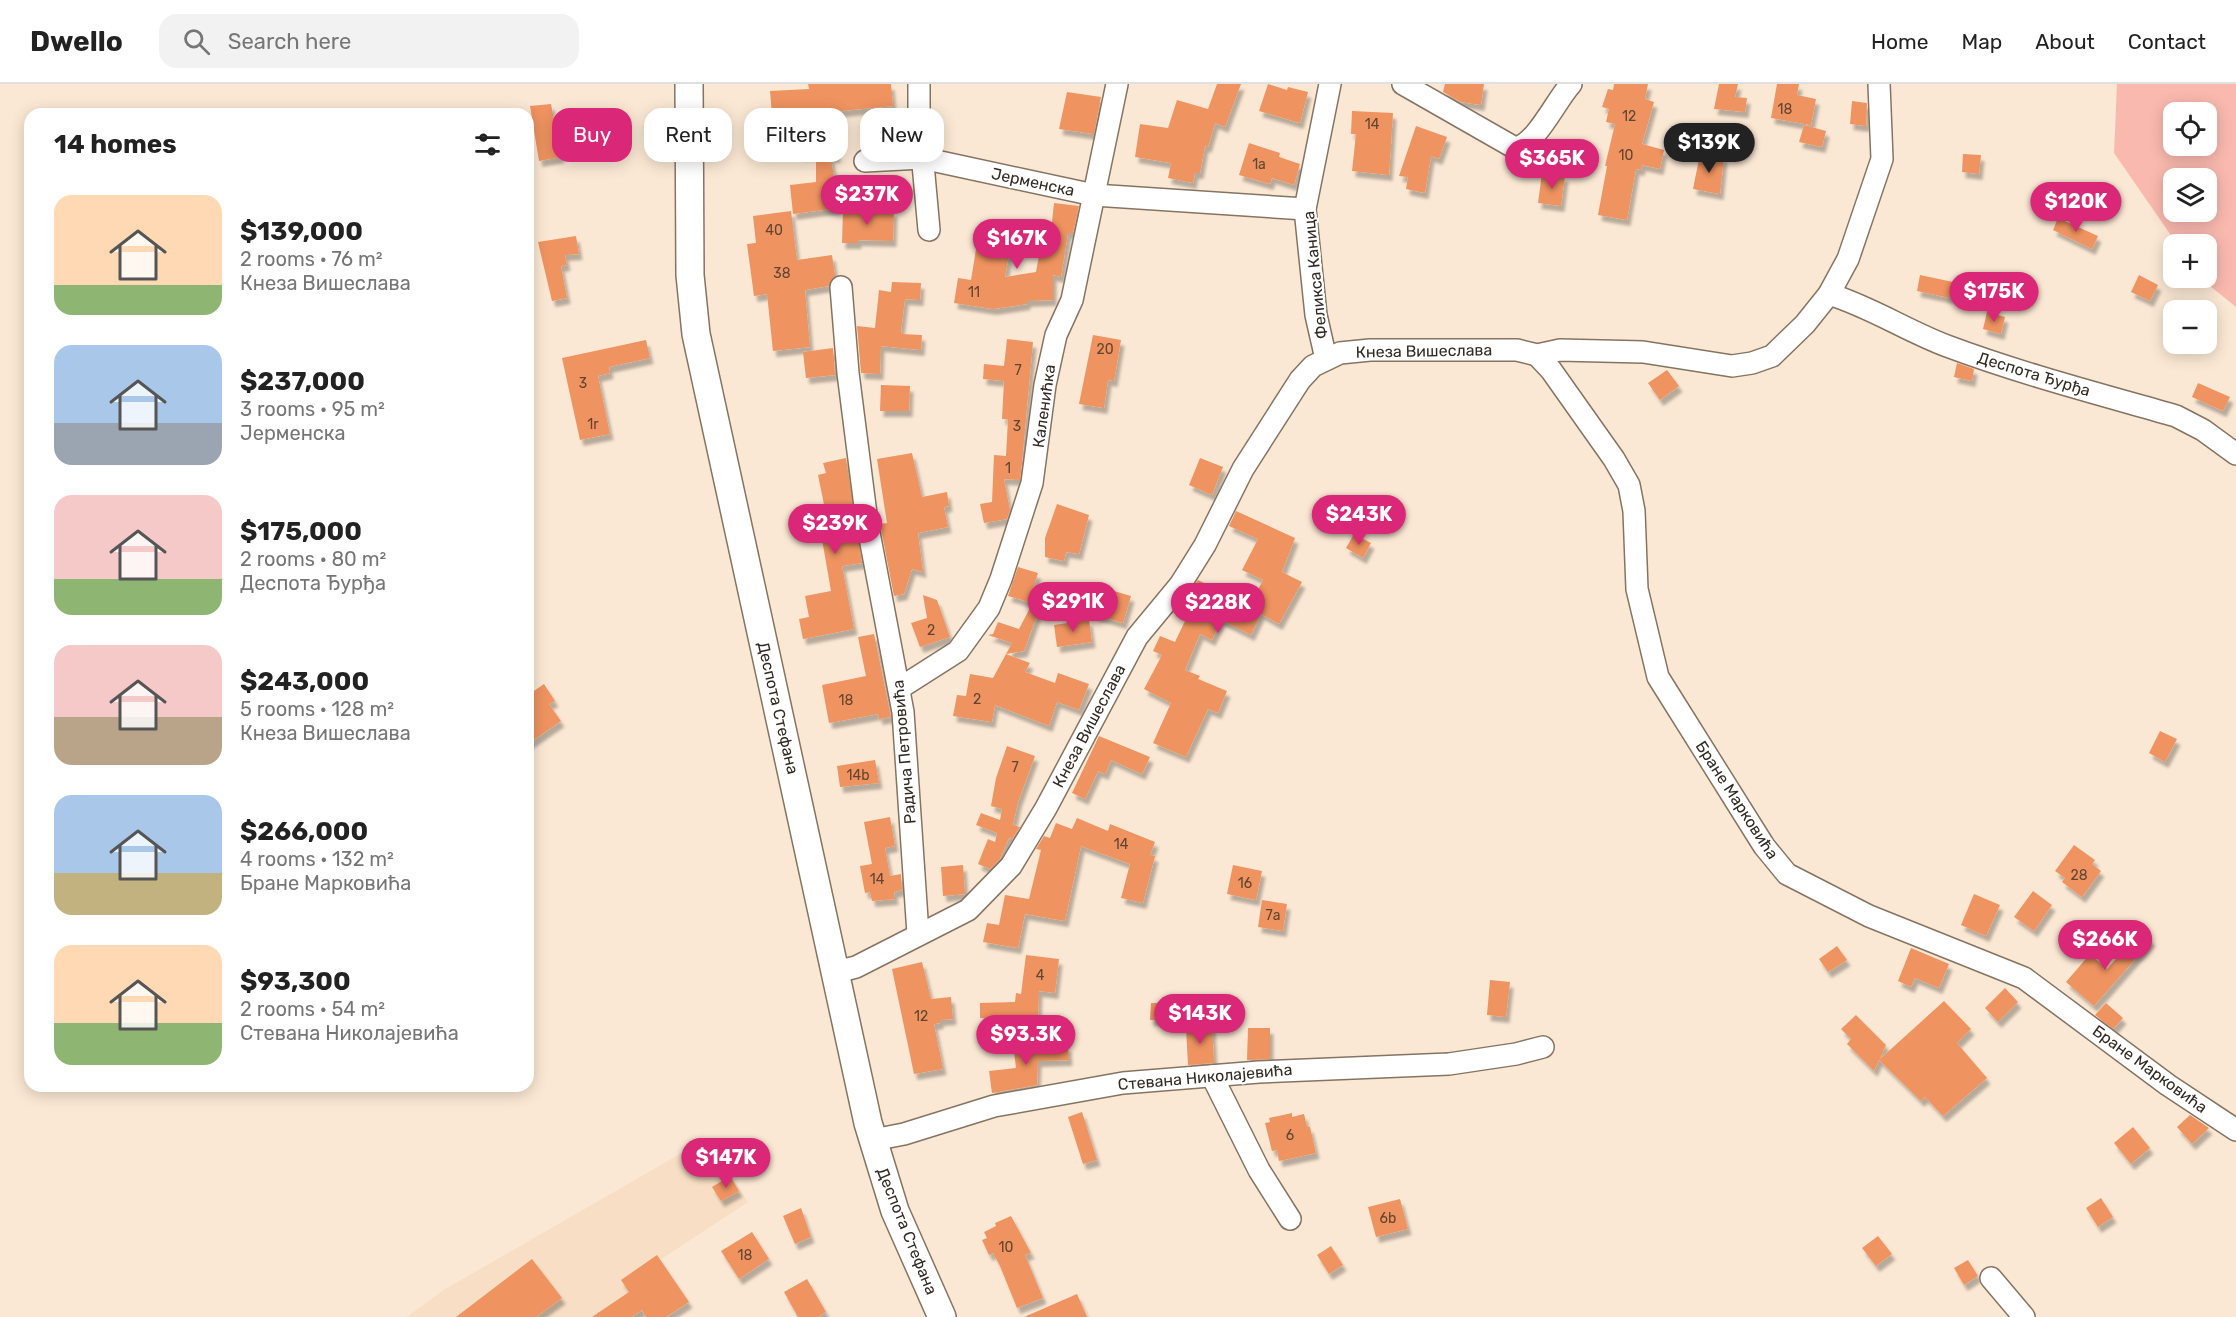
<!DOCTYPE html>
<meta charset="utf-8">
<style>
:root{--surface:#fff;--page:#f2f2f2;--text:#222;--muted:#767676;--line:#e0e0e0;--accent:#db2777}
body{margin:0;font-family:Rubik,sans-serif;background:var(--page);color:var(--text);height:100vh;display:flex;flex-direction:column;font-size:22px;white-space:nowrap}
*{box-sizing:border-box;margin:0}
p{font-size:20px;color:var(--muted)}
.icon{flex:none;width:33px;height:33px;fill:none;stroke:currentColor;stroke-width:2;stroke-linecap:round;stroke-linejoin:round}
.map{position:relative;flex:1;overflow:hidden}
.drawer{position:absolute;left:24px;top:24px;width:510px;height:984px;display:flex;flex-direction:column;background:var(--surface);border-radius:18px;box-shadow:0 3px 15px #0003}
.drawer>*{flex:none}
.banner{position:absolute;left:552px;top:24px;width:570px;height:54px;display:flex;gap:12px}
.buttons{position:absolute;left:2163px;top:18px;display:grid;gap:12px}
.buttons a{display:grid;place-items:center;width:54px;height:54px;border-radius:12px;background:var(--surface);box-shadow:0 3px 15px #0003;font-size:30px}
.price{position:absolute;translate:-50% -51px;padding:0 14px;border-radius:21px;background:var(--accent);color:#fff;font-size:20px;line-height:39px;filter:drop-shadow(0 2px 3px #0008)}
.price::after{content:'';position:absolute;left:50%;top:36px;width:18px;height:14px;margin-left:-9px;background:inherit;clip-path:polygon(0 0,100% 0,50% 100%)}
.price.current{background:#222;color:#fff}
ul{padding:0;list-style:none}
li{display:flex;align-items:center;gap:18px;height:150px;padding:0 30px}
li span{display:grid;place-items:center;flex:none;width:168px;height:120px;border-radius:18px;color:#555}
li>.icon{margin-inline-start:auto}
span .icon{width:72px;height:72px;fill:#fffc;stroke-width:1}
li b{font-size:26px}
h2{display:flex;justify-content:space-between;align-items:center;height:72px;padding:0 30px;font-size:26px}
.tag{padding:0 21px;border-radius:18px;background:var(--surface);box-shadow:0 3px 15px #0003;font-size:21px;line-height:54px}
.tag.current{background:var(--accent);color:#fff}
header{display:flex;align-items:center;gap:36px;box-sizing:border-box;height:84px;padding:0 30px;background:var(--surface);border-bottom:2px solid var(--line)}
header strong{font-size:28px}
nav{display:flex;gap:33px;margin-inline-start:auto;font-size:21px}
.search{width:420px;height:54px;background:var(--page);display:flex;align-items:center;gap:15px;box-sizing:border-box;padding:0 21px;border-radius:18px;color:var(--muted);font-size:22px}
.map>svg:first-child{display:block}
.built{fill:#f7dec4}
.green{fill:#fab9af;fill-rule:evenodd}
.building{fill:#ef9360;filter:url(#shadow)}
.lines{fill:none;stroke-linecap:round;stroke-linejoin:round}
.minor-casing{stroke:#857462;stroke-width:24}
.major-casing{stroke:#857462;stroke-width:30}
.minor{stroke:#fff;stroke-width:21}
.major{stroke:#fff;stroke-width:27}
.labels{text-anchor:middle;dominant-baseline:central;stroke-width:4.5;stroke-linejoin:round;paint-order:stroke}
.number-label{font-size:14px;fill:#614532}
.street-label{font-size:16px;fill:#322b23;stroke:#fff}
</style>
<header>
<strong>Dwello</strong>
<div class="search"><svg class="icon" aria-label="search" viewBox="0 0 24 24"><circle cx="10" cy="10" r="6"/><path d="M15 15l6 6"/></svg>Search here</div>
<nav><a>Home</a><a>Map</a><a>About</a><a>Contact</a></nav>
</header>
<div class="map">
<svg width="2236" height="1233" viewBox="0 0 2236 1233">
<defs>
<filter id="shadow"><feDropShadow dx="3.5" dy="6" stdDeviation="1.5" flood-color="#0004"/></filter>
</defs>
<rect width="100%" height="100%" fill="#fbe8d4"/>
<polygon class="built" points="706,1055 748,1118 625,1199 644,1233 407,1233 442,1207"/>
<path class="green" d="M2117,0H2236V223L2200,194H2206V160H2177L2114,69ZM2174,28H2206V62H2174ZM2174,94H2206V128H2174Z"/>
<g class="building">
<polygon points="808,0 891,0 893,22 841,27 842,49 836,49 837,73 831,73 838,124 793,130 790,101 816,98 816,70 801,71 801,66 775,67 770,7 809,5"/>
<polygon points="1217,0 1241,0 1225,43 1215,39 1208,63 1205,62 1200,89 1195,89 1193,99 1168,94 1171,79 1135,73 1140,40 1168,44 1177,16 1208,25"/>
<polygon points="1268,0 1287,6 1288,3 1308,8 1300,39 1259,27"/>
<polygon points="1445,0 1484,0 1481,21 1461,18 1443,8"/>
<polygon points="1614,0 1648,0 1645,15 1654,18 1642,60 1664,66 1660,85 1642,81 1641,86 1636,85 1627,136 1598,131 1607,82 1605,82 1615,40 1606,38 1609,25 1602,23 1608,5 1613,6"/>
<polygon points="1719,0 1738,0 1735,13 1747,14 1745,28 1714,25"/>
<polygon points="1777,0 1799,0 1797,11 1816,15 1811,41 1771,34"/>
<polygon points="1067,8 1101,13 1094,50 1059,45"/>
<polygon points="1852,17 1867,19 1866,42 1850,40"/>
<polygon points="551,20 561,73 539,77 530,22"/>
<polygon points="1352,27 1393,29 1389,91 1352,87 1356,50 1351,50"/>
<polygon points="1804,41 1826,47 1822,63 1799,58"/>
<polygon points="1416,42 1447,53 1439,75 1431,72 1425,109 1406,105 1408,93 1399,92"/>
<polygon points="1249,59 1280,69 1279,73 1300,80 1294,101 1272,94 1270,100 1239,91"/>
<polygon points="1700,70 1724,73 1720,110 1693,105"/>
<polygon points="1963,70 1981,71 1979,90 1962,88"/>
<polygon points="1542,89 1565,92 1561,122 1538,119"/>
<polygon points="1054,119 1079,122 1073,149 1068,149 1061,193 1053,191 1053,216 1027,217 1027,220 993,225 954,219 958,194 971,196 977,159 1010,164 1005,193 1036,188 1040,166 1049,167"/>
<polygon points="843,125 894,127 893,157 858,156 858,159 842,159"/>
<polygon points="791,127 797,176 832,171 835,192 829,202 805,206 810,263 773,267 767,210 754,212 747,160 756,159 753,132"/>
<polygon points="2058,134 2098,152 2092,165 2053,146"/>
<polygon points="576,152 579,170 565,171 567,181 561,182 567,214 552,217 538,158"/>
<polygon points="1920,191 1953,198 1950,214 1917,207"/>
<polygon points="2139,191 2158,201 2150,217 2131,208"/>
<polygon points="892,198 921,199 920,216 905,215 901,247 902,250 922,251 921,266 881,262 880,290 861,289 857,242 875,244 879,206 891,208"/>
<polygon points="1987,228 2005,233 2001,250 1983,245"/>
<polygon points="1093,251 1121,256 1114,297 1108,296 1104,324 1079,320"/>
<polygon points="1007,255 1033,258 1022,378 1020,396 1004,395 1010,426 1007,435 984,439 980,420 992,418 994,371 1006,372 1008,335 1002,335 1004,297 983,295 984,280 1004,282"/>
<polygon points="646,256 650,274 609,283 610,289 598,292 610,350 580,356 562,274"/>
<polygon points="833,264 835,291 806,294 803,268"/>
<polygon points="1957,279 1974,285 1972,297 1954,293"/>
<polygon points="1667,286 1679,302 1660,316 1648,299"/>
<polygon points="2198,299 2230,313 2223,327 2192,313"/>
<polygon points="881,301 910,302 909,327 880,327"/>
<polygon points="912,369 922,413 947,408 949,422 944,423 948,443 918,449 923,488 912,485 904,510 894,512 880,440 887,439 877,375"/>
<polygon points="846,374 862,479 842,482 854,545 803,555 799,535 809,533 805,512 831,507 819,438 827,435 818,391 826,389 823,379"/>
<polygon points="1200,374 1223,383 1212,411 1189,401"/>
<polygon points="1057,420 1089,431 1079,470 1066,468 1064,477 1045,473 1045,454"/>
<polygon points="1236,427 1295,454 1282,488 1302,498 1279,540 1261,530 1251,551 1221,536 1212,556 1200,550 1185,586 1200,592 1198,595 1227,607 1218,629 1208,625 1186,673 1153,659 1171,619 1144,605 1162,571 1153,567 1160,552 1175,558 1194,518 1186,514 1198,496 1250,521 1263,496 1242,486 1258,455 1229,442"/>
<polygon points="1354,450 1371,459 1363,474 1346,464"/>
<polygon points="1018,483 1038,489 1029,518 1008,512"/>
<polygon points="1114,507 1131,512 1123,539 1095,531 1100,516 1110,519"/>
<polygon points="923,511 937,516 950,553 920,563 911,539 927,534"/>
<polygon points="1031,522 1039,526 1024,567 1006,570 1012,559 988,551 993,550 998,538 1019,545"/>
<polygon points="1089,536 1092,558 1057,563 1054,541"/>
<polygon points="874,550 891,633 879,635 878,630 829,639 822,601 866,592 858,553"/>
<polygon points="1006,570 1030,579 1025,588 1055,599 1058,589 1089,600 1079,626 1057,618 1049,642 995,621 992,638 953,632 957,611 966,612 970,590 993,594"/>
<polygon points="544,600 555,617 549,620 561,637 528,660 528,611"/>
<polygon points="2160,647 2177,655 2165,678 2149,669"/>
<polygon points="1099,652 1150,673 1142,690 1111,676 1105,690 1098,687 1085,715 1072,709"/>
<polygon points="1007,662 1035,672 1018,718 1013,741 1020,743 1012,755 1009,754 1000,775 990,785 978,780 988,755 995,758 997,749 976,741 981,729 1000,736 1002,725 991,722 996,694"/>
<polygon points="875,676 879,699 840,703 837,682"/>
<polygon points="890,733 895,762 885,764 890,792 901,790 902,806 894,808 895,815 872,817 870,808 865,809 860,782 872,780 864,738"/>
<polygon points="1077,734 1108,747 1110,740 1155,758 1150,771 1155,772 1143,819 1121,814 1130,780 1081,762 1065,837 1025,830 1018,864 983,858 987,839 999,841 1005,811 1029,815 1041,766 1036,765 1044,752 1050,754 1056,739 1072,745"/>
<polygon points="2074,761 2095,776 2092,780 2101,787 2082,813 2062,798 2065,794 2055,787"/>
<polygon points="963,781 965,810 943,812 941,783"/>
<polygon points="1233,781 1262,787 1256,816 1227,810"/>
<polygon points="2033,807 2052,821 2034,847 2014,833"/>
<polygon points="1974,810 2000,821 1986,852 1961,841"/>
<polygon points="1262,816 1287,820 1283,847 1258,843"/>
<polygon points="2141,847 2152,856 2094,922 2066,898 2090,870 2107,885"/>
<polygon points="1837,862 1847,876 1828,888 1819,875"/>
<polygon points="1911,864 1949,880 1939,904 1915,894 1911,903 1898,897"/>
<polygon points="1026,871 1059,875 1055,909 1039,907 1038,933 980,934 980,919 1015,918 1016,909 1021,910"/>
<polygon points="922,878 931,915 951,913 953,935 940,936 940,939 934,940 943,985 914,990 892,885"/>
<polygon points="1490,896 1510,898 1506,933 1487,931"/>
<polygon points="2005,904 2018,918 1998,938 1985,924"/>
<polygon points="1944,917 1971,945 1957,959 1987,994 1943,1032 1925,1013 1921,1017 1879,976 1874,987 1847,960 1851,955 1841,945 1856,931 1886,961 1880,975"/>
<polygon points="1151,919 1164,919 1164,936 1150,936"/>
<polygon points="2106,919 2123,934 2113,945 2095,931"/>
<polygon points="1212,941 1214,979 1188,981 1186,943"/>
<polygon points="1248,944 1270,944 1270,975 1247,976"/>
<polygon points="1045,956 1045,963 1068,962 1069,976 1038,977 1037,1001 992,1009 989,987 1016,984 1013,960"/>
<polygon points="1082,1028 1097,1076 1083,1080 1068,1033"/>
<polygon points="1292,1029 1292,1033 1304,1030 1307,1043 1310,1043 1316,1069 1279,1077 1277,1066 1272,1067 1265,1039 1270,1038 1269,1034"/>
<polygon points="2190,1031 2209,1044 2192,1060 2177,1043"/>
<polygon points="2133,1043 2150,1064 2131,1080 2114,1059"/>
<polygon points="730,1092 739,1107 721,1117 712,1103"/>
<polygon points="2101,1114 2113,1133 2098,1143 2086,1124"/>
<polygon points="1400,1115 1408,1145 1376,1153 1368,1123"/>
<polygon points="801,1124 811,1153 795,1160 783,1132"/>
<polygon points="1011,1132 1031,1169 1025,1171 1043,1214 1017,1224 1000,1182 993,1169 989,1171 982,1156 987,1154 984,1148 996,1142 995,1139"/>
<polygon points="752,1148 769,1175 739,1195 721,1167"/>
<polygon points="1878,1152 1892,1170 1876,1182 1862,1164"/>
<polygon points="1331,1162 1343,1181 1329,1190 1317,1171"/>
<polygon points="657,1171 689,1218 666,1233 646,1233 642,1226 632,1233 592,1233 629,1208 621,1196"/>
<polygon points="532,1175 562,1214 536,1233 456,1233"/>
<polygon points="1968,1176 1978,1192 1964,1201 1954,1184"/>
<polygon points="807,1195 826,1228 818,1233 798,1233 784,1208"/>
<polygon points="1077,1210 1087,1233 1024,1233"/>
</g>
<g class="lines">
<defs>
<g id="minor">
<polyline points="919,0 919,36 929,146"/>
<path d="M1403,0L1515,64C1536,61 1556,16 1571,0"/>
<polyline points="865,77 922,74 1094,111 1305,125"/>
<polyline points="841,203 848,289 867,438 903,628 918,850"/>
<path d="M1829,210C1871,223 1907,247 1947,262C2022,290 2099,310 2176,332L2203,346L2236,370"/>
<polyline points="1537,271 1551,286 1614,375 1629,401 1634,427 1637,505 1658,593 1764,762 1787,790 1869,832 2024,894 2168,1001 2236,1046"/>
<polyline points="1326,275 1316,231 1305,125 1330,0"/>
<polyline points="900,604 958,567 989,524 1001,495 1032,399 1045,301 1056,251 1072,216 1117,0"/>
<polyline points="836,888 856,883 968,826 1011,782 1046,724 1137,553 1180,501 1205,461 1243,385 1300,296 1313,282 1340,269 1370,266 1517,266 1537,271 1560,266 1643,268 1732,282 1752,279 1772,272 1805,240 1829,210 1848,175 1882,75 1879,0"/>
<polyline points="1212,992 1259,1086 1290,1135"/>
<polyline points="873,1056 904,1050 994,1022 1123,999 1259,988 1449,980 1516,970 1543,963"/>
<polyline points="1991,1194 2024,1233"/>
</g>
<polyline id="major" points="689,0 690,191 696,250 868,1039 895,1127 942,1233"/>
</defs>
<use href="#minor" class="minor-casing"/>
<use href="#major" class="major-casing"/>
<use href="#minor" class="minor"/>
<use href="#major" class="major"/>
</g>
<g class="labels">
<g class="number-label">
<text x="1785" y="25">18</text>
<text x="1629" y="32">12</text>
<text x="1372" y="40">14</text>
<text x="1626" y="71">10</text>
<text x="1259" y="80">1a</text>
<text x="774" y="146">40</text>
<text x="782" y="189">38</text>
<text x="974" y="208">11</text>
<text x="1105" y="265">20</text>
<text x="1018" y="286">7</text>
<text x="583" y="299">3</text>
<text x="593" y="340">1r</text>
<text x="1017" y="342">3</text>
<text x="1008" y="384">1</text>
<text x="931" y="546">2</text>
<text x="977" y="615">2</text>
<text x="846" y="616">18</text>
<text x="1015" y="683">7</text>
<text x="858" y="691">14b</text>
<text x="1121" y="760">14</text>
<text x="2079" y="791">28</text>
<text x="877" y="795">14</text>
<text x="1245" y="799">16</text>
<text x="1273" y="831">7a</text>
<text x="1040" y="891">4</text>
<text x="921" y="932">12</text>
<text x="1290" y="1051">6</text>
<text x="1388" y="1134">6b</text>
<text x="1006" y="1163">10</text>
<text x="745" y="1171">18</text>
</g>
<g class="street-label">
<text transform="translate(1033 98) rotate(12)">Јерменска</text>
<text transform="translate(1315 191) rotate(-96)">Феликса Каница</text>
<text transform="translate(1424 267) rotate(-1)">Кнеза Вишеслава</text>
<text transform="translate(2034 290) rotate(17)">Деспота Ђурђа</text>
<text transform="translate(1044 322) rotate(-82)">Каленићка</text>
<text transform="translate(778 624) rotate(77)">Деспота Стефана</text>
<text transform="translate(1089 642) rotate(-62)">Кнеза Вишеслава</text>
<text transform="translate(904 668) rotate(-95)">Радича Петровића</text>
<text transform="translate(1737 716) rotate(57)">Бране Марковића</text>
<text transform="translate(2150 985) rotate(36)">Бране Марковића</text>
<text transform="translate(1205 993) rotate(-5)">Стевана Николајевића</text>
<text transform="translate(907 1147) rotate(68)">Деспота Стефана</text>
</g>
</g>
</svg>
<div class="buttons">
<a><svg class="icon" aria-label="locate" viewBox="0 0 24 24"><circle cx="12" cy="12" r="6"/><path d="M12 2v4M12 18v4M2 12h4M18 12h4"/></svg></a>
<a><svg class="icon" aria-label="layers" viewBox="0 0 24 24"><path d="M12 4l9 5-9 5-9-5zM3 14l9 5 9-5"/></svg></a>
<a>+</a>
<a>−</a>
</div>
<b class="price current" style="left:1709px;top:90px">$139K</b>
<b class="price" style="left:1552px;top:106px">$365K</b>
<b class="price" style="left:867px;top:142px">$237K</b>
<b class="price" style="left:2076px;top:149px">$120K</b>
<b class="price" style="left:1017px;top:186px">$167K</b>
<b class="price" style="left:1994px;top:239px">$175K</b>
<b class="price" style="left:1359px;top:462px">$243K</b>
<b class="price" style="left:835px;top:471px">$239K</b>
<b class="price" style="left:1073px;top:549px">$291K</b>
<b class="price" style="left:1218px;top:550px">$228K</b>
<b class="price" style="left:2105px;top:887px">$266K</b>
<b class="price" style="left:1200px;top:961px">$143K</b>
<b class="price" style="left:1026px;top:982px">$93.3K</b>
<b class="price" style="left:726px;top:1105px">$147K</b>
<div class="banner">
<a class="tag current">Buy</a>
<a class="tag">Rent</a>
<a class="tag">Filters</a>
<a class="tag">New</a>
</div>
<section class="drawer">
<h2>14 homes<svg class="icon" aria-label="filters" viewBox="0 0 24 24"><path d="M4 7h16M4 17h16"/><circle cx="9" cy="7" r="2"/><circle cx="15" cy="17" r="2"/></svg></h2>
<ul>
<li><span style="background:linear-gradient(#ffd9b3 75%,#8fb573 0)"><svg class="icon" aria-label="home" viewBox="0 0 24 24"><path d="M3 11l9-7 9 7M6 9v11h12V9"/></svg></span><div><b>$139,000</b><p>2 rooms · 76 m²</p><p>Кнеза Вишеслава</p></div></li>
<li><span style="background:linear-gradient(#a9c7e8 65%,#9aa5b1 0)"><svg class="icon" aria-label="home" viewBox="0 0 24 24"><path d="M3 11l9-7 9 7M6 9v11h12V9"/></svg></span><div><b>$237,000</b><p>3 rooms · 95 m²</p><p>Јерменска</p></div></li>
<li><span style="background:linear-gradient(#f6c9c9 70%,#8fb573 0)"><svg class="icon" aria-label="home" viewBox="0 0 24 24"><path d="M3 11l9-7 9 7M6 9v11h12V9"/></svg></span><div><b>$175,000</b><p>2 rooms · 80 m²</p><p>Деспота Ђурђа</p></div></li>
<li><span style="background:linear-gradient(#f6c9c9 60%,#b9a48a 0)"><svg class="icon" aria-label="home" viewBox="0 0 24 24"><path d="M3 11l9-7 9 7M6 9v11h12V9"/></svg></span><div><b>$243,000</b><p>5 rooms · 128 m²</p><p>Кнеза Вишеслава</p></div></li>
<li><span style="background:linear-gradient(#a9c7e8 65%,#c2b280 0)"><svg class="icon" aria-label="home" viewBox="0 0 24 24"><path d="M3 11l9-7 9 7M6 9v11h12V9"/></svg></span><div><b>$266,000</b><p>4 rooms · 132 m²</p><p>Бране Марковића</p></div></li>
<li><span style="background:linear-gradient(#ffd9b3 65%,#8fb573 0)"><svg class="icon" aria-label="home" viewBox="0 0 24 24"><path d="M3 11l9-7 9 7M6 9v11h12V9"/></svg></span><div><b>$93,300</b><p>2 rooms · 54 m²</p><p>Стевана Николајевића</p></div></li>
</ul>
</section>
</div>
